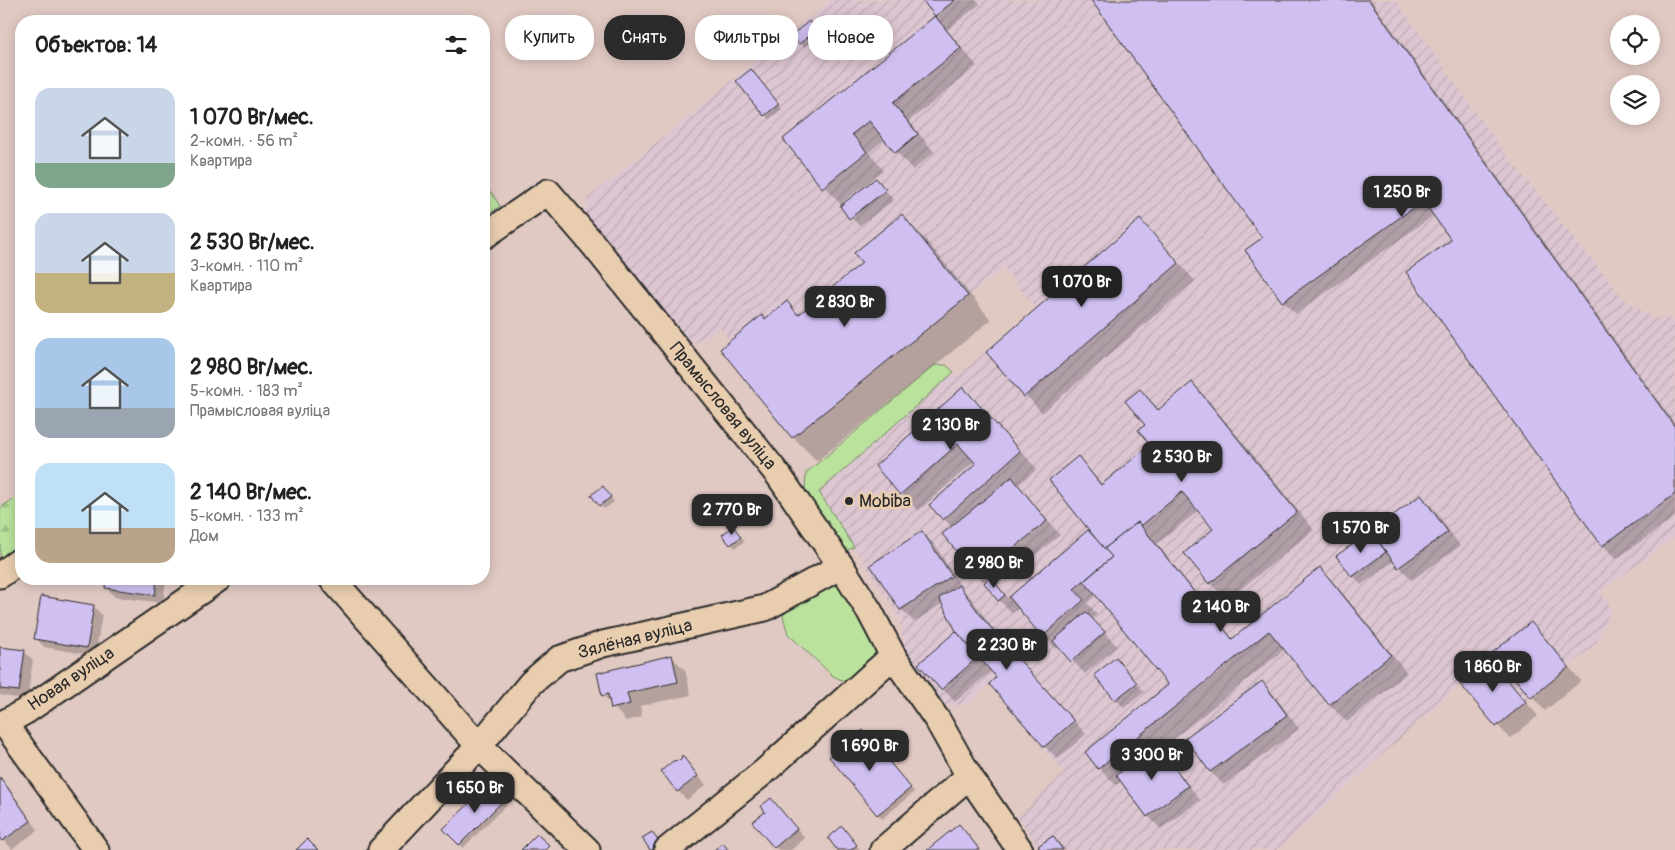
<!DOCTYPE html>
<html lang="ru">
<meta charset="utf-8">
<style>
:root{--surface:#fff;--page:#f6f6f6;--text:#222;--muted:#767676;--accent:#2b2b2b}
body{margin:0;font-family:Pangolin,sans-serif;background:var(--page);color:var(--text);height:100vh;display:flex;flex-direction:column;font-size:19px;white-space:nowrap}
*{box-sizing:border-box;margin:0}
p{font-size:16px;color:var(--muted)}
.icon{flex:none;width:28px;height:28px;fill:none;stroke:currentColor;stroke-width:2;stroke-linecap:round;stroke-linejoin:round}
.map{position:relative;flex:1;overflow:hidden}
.drawer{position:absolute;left:15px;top:15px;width:475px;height:570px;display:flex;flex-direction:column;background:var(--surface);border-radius:20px;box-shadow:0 2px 12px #0003}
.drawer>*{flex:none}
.banner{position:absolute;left:505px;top:15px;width:475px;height:45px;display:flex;gap:10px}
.fabs{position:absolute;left:1610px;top:15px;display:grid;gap:10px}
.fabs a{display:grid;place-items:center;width:50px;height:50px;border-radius:50%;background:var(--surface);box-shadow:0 2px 12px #0003;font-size:25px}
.price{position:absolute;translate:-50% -42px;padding:0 11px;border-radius:10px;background:var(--accent);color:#fff;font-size:16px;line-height:32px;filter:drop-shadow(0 1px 2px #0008)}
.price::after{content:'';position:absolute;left:50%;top:30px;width:15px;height:11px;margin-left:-8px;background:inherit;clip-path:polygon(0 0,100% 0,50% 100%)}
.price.selected{background:#222;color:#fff}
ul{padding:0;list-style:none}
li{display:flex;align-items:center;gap:15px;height:125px;padding:0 20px}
li span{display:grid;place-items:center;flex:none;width:140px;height:100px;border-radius:15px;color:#555}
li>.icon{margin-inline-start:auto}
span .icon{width:60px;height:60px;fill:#fffc;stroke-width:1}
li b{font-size:21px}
h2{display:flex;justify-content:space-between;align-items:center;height:60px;padding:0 20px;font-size:21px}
.chip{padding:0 18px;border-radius:20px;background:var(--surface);box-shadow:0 2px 12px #0003;font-size:18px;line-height:45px}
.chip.selected{background:var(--accent);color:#fff}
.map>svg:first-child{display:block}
.industrial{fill:url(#industrial-furrows)}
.grass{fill:#bae29d;stroke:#728664}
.forest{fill:url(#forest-firs);stroke:#728664}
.shadow{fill:#0003;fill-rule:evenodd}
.building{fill:#d0c0f1;stroke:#2b2b2b}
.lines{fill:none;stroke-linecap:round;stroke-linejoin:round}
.minor-casing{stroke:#2b2b2b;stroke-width:29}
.minor{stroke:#e8cdaf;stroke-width:25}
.poi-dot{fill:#2b2b2b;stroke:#e8cdaf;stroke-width:2}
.labels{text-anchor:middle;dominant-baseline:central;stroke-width:5;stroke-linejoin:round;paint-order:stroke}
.street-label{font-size:18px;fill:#2b2b2b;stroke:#e8cdaf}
.poi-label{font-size:18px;fill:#2b2b2b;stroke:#e8cdaf;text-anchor:start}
</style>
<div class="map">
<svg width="1675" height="850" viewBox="0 0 1675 850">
<defs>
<pattern id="industrial-furrows" width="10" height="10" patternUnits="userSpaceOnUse" patternTransform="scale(1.25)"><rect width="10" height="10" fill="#dcc6d1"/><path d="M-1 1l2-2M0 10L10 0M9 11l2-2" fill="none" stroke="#bdaab4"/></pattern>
<pattern id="forest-firs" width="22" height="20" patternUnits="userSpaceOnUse" patternTransform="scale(1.25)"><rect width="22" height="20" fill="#bae29d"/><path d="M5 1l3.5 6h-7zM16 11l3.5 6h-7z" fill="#a0c287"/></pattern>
</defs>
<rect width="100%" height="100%" fill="#e1c9c3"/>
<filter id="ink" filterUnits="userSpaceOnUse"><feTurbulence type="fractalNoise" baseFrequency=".02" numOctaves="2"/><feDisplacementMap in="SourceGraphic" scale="10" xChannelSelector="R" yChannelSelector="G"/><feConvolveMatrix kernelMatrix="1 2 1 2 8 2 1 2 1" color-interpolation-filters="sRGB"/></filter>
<g filter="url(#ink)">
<polygon class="industrial" points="831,0 1396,0 1498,144 1623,298 1651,318 1675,319 1675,537 1600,592 1612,608 1595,645 1496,727 1460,684 1278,850 1041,850 1018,817 1064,773 989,684 969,704 944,706 908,662 899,617 818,492 954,372 957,376 1036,309 1004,268 792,438 720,349 730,341 720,328 698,342 690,342 682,338 585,214 587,199"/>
<g class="grass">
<polygon points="935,365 946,365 954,372 819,492 854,547 846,551 805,492 806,473"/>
<polygon points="839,580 877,646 878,659 855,678 844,681 833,676 788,634 783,616 791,603"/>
</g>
<g class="forest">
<polygon points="491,192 500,206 484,218 484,194"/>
<polygon points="21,494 21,544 0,559 0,508"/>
</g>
<g class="shadow">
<polygon points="924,0 977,0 980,4 947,30 977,66 909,121 934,152 913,170 885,139 869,152 883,170 843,202 844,204 876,180 894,200 859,226 785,139 937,16"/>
<polygon points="1093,0 1371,0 1675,424 1675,517 1616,559 1603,545 1408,273 1453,240 1434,215 1296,314 1283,301 1264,238"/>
<polygon points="813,27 820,36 804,47 794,35"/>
<polygon points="755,75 782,109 769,119 765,115"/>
<polygon points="902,216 926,240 991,320 817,461 793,437 722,349 787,303 800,316 864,263"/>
<polygon points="1140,220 1195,281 1042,413 988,353"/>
<path d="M1192,384L1209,401L1314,530L1227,600L1210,583L1214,529L1199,510L1157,544L1233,639L1320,569L1337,586L1407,673L1347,722L1330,705L1285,649L1161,749L1200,800L1161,829L1148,816L1122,781L1116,785L1099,768L1170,685L1097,594L1087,603L1097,614L1092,619L1117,646L1085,674L1059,646L1056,649L1019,608L1012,613L999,600L944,534L952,527L944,519L977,464L975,461L918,511L877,466L963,389L980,406L1037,469L1018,485L1060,535L997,586L1009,599L1088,531L1097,540L1078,458L1103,485L1152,445L1140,390L1160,410ZM1231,660L1232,662L1184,701L1182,700Z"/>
<polygon points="607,492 614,502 604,509 600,505"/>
<polygon points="1421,496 1434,509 1460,546 1412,580 1394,561 1361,585 1338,556"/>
<polygon points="733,528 745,541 735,548 724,535"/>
<polygon points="922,532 935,545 963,590 972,599 997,635 1086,734 1058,759 1044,746 992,670 955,702 920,664 957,631 943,603 914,622 901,609"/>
<polygon points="107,579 166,579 163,603 115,597 106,588"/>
<polygon points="93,606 102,615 95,656 44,647 36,638"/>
<polygon points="1531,623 1581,681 1545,711 1495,653"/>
<polygon points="0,648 24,652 33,660 27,700 0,695"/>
<polygon points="672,657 685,670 691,695 640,706 642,717 626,721 603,695"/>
<polygon points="1116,659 1144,692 1124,708 1116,699"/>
<polygon points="1490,660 1538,716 1510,739 1462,684"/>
<polygon points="1262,683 1275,696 1299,729 1224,785 1211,772 1187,739"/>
<polygon points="867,735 914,792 882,819 831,757"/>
<polygon points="682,758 706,785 687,800 678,791"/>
<polygon points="0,779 9,788 38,830 12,849 0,836"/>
<polygon points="491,784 509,802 463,848 445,829"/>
<polygon points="779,808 805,838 791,850 778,850 754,822"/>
<polygon points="959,826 981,850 929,850"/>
<polygon points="846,832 860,850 839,850"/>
<polygon points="1053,837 1066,850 1042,850"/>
</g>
<g class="building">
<polygon points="922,0 955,0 935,16"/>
<polygon points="1091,0 1369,0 1675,427 1675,494 1602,546 1406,272 1451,240 1423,201 1282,302 1245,250 1262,238"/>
<polygon points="935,16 961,48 893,103 918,134 895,153 869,121 852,134 867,152 822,188 783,139"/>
<polygon points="809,21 816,31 799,44 792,35"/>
<polygon points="751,69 779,104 764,116 736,81"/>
<polygon points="876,178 886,190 849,219 840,206"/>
<polygon points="902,214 968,296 792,438 720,349 762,315 765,319 787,301 798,315 862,263 854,253"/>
<polygon points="1140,219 1179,263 1024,397 986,352"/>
<polygon points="1192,382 1297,512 1209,584 1184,553 1213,529 1182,492 1141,526 1138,522 1104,549 1049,480 1078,456 1101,485 1150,445 1138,430 1145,425 1125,401 1140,389 1158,410"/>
<polygon points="963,387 1020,451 943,520 929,505 976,464 958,444 900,495 875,466"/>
<polygon points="1012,477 1047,521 978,577 942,534"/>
<polygon points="603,486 611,497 599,506 591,495"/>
<polygon points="1421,495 1448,532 1398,568 1371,531"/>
<polygon points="1138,522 1232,639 1320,567 1391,655 1329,705 1269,631 1098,769 1085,752 1168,685 1084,581 1112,557 1104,549"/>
<polygon points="733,526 741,537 730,545 722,535"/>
<polygon points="1088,530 1112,557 1074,589 1084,600 1042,637 1009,597"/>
<polygon points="922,531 952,576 900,610 870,565"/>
<polygon points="1371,531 1386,552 1352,577 1336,556"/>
<polygon points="990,577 1005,595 998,601 984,583"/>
<polygon points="106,579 157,579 155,595 105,588"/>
<polygon points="959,585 984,620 1074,721 1044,747 989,684 996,677 956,631 939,598"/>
<polygon points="41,596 94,605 87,648 34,639"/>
<polygon points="1086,612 1105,632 1071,662 1053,641"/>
<polygon points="1531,622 1569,667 1531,698 1493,652"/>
<polygon points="956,631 978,657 941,690 918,664"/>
<polygon points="0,647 25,650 19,691 0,689"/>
<polygon points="672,655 678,682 627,693 630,704 611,709 608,694 602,696 597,673"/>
<polygon points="1116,657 1137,683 1115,700 1094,675"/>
<polygon points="1490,659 1526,702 1496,727 1460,684"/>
<polygon points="1262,681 1287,715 1210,772 1185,738"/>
<polygon points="863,730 911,788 877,815 829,757"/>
<polygon points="1158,745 1188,786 1147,817 1116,775"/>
<polygon points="682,755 698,776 677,792 661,771 673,761 681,760"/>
<polygon points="0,777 31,821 2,841 0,839"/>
<polygon points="491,782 506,798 459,845 443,829"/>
<polygon points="771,798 797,829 774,848 752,822 765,812 761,806"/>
<polygon points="959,824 980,850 927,850"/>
<polygon points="842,826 857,845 851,850 837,850 828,838"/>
<polygon points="652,832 663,848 661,850 650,850 642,838"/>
<polygon points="537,834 550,846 546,850 521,850"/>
<polygon points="1053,836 1063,850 1041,850 1038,846"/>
<polygon points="307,839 318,850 296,850"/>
<polygon points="723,843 728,850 714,850"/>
</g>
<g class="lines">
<defs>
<g id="minor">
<polyline points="484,236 548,192 592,243 779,476 841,566 870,612 893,656 938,721 969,776 1020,850"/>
<polyline points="0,575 21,560"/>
<polyline points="332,579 479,746 587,850"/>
<polyline points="96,850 4,723 26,711 218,579"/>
<polyline points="381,850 479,746 531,683 559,659 603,644 765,608 841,566"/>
<polyline points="667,850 765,771 893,656"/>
<polyline points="883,850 969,776"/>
</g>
</defs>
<use href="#minor" class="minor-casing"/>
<use href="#minor" class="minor"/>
</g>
</g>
<circle class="poi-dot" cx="849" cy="501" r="5"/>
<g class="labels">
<g class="street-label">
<text transform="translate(723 406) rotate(51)">Прамысловая вуліца</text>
<text transform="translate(635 639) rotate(-14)">Зялёная вуліца</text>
<text transform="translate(71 679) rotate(-34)">Новая вуліца</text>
</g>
<g class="poi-label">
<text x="859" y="501">Mobiba</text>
</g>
</g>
</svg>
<div class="fabs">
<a><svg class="icon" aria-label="locate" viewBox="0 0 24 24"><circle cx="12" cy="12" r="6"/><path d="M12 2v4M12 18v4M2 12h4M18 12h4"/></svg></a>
<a><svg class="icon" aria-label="layers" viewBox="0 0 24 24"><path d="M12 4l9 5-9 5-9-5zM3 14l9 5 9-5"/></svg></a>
</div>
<b class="price" style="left:1402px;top:218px">1 250 Br</b>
<b class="price selected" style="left:1082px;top:308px">1 070 Br</b>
<b class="price" style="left:845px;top:328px">2 830 Br</b>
<b class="price" style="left:951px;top:451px">2 130 Br</b>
<b class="price" style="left:1182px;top:483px">2 530 Br</b>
<b class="price" style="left:732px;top:536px">2 770 Br</b>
<b class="price" style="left:1361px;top:554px">1 570 Br</b>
<b class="price" style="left:994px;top:589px">2 980 Br</b>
<b class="price" style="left:1221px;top:633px">2 140 Br</b>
<b class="price" style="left:1007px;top:671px">2 230 Br</b>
<b class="price" style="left:1493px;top:693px">1 860 Br</b>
<b class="price" style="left:870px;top:772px">1 690 Br</b>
<b class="price" style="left:1152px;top:781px">3 300 Br</b>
<b class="price" style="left:475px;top:814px">1 650 Br</b>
<div class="banner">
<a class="chip">Купить</a>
<a class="chip selected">Снять</a>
<a class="chip">Фильтры</a>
<a class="chip">Новое</a>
</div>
<section class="drawer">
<h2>Объектов: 14<svg class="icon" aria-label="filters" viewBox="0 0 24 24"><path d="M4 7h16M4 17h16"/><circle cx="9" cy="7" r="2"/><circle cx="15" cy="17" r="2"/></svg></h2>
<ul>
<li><span style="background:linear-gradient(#c9d6e8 75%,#7fa58c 0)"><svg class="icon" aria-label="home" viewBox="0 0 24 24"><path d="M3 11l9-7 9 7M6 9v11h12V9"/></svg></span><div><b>1 070 Br/мес.</b><p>2-комн. · 56 m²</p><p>Квартира</p></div></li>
<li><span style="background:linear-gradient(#c9d6e8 60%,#c2b280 0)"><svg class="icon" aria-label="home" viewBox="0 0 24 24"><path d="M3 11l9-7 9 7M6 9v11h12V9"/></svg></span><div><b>2 530 Br/мес.</b><p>3-комн. · 110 m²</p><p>Квартира</p></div></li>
<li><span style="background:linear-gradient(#a9c7e8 70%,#9aa5b1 0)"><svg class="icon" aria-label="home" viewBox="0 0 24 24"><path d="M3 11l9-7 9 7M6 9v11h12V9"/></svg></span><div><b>2 980 Br/мес.</b><p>5-комн. · 183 m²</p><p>Прамысловая вуліца</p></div></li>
<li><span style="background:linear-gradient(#bfe0f5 65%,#b9a48a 0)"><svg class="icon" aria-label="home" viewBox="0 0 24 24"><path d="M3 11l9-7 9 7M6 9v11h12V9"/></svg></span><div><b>2 140 Br/мес.</b><p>5-комн. · 133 m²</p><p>Дом</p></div></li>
</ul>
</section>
</div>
